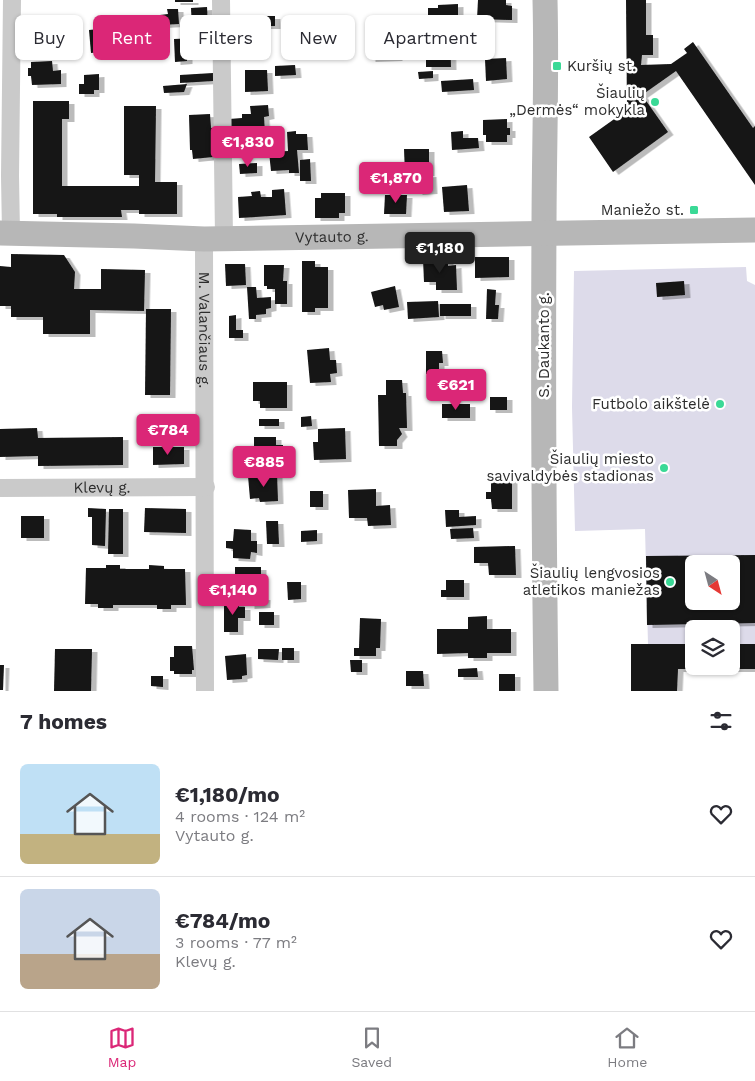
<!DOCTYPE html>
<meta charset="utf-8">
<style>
:root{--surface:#fff;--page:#f2f2f3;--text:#2b2b33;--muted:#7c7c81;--line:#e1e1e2;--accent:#db2777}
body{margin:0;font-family:"Work Sans",sans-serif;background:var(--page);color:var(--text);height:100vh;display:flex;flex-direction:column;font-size:19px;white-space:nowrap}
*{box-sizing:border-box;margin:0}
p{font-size:16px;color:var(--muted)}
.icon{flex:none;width:28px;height:28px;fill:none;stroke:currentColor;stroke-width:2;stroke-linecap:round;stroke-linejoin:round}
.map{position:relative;height:691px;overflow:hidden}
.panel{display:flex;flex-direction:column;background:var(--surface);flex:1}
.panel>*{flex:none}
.guide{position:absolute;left:15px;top:15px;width:500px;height:45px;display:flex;gap:10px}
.needle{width:32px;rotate:144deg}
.fabs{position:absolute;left:685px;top:555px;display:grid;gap:10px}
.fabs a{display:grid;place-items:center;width:55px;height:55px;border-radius:8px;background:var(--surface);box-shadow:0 1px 4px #0004;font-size:25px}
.price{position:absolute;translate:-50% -42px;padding:0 11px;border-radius:5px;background:var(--accent);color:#fff;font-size:16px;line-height:32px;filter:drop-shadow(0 1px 2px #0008)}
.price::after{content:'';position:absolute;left:50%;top:30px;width:15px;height:11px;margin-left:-8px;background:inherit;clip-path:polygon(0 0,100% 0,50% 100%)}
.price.current{background:#222;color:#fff}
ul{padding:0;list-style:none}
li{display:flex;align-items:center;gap:15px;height:125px;padding:0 20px}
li+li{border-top:1px solid var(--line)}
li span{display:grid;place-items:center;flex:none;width:140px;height:100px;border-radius:8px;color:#555}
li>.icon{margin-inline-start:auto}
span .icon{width:60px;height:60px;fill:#fffc;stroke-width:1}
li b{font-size:21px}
h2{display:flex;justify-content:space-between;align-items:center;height:60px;padding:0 20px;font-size:21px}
.chip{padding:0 18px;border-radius:8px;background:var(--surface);box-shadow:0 1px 4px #0004;font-size:18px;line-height:45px}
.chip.current{background:var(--accent);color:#fff}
.tab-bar{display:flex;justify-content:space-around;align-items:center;height:70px;border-top:1px solid var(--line);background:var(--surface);font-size:14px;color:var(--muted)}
.tab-bar a{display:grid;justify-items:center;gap:2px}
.tab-bar .current{color:var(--accent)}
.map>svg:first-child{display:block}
.green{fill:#dddbea;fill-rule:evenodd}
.building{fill:#141414;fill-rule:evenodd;filter:url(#shadow)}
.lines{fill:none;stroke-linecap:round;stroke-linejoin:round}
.minor{stroke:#cacaca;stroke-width:18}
.secondary{stroke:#b7b7b7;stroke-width:25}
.poi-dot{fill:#3ad996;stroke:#fff;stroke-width:2}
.labels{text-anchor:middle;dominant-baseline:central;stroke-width:5;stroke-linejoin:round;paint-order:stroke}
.poi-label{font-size:15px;fill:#2d2d2d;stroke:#fff;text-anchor:end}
.street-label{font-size:15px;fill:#2d2d2d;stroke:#fff}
</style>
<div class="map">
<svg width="755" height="691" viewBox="0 0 755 691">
<defs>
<filter id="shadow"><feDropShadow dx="5.5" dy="3" stdDeviation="0" flood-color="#0004"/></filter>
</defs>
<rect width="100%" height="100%" fill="#fff"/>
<path class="green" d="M746,267L747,281L755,285V644H731V629H694V644H648L645,529L575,531L572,407L574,271ZM694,564H731V601H694Z"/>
<g class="building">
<rect x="175" y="0" width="18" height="2"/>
<polygon points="478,0 506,0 506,5 512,6 512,20 477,19"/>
<polygon points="626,0 646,0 646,35 653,35 653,55 642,55 641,65 671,64 687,53 684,49 693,42 753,128 755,126 755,185 676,71 642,95 668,132 613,172 589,137 627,110"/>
<polygon points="458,4 458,18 446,19 446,24 428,25 428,8 438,8 438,5"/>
<polygon points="207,7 208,28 192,29 191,8"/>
<polygon points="167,9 178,9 179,24 160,25 160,15 168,14"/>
<polygon points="387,15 413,15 412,27 387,27"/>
<polygon points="53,16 54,33 58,33 58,47 35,48 34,17"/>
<polygon points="261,16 275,16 275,26 262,26"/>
<polygon points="248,18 249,25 254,24 254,31 249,31 249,38 235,39 234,19"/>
<polygon points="99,29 101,52 91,53 89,30"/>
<polygon points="199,38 200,57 187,57 187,61 175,62 174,39"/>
<polygon points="369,38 396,38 397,58 370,59"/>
<polygon points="450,38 451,67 426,67 426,39"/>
<polygon points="506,58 507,79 486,81 485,59"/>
<polygon points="52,61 53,71 61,70 61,84 32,85 31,76 28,76 28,68 31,68 31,62"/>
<polygon points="295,65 296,75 275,76 275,66"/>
<polygon points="245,70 267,70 268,91 245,92"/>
<polygon points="433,71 433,78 419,79 418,72"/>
<polygon points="213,73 213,81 180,83 180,75"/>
<polygon points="99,74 99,90 94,90 94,94 79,94 79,84 84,84 84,75"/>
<polygon points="473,79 474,90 442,92 441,81"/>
<polygon points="187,84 184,92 164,93 163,86"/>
<polygon points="33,101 69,101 69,119 62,119 62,186 139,186 139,175 124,175 124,106 156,106 155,182 177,182 177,214 139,214 139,210 121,210 122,217 57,217 57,214 33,214"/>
<polygon points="268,105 269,116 264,117 265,133 253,134 254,144 231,145 229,119 242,118 242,114 251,114 250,106"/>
<polygon points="210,114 211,128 215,128 216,148 213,148 213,157 193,159 192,150 190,150 189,115"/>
<polygon points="507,119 507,128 510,128 510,135 507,135 507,142 486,142 486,135 483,135 483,120"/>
<polygon points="296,131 296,134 307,134 308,150 297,150 299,173 289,173 289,170 271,171 269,152 288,151 287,132"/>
<polygon points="463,131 463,138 478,138 479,148 452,150 451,132"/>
<polygon points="404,149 429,149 429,173 405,174"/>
<polygon points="310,159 311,181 300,181 300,160"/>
<polygon points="257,163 257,173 240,174 239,164"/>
<polygon points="431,174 432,191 417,192 416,182 419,182 419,175"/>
<polygon points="467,185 469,211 444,212 442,187"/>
<polygon points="284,189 286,215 239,218 238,197 252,196 251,192 260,191 261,197 272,197 272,190"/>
<polygon points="321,193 345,193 345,213 339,213 339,218 315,218 315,198 321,198"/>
<polygon points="385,195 407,195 406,214 384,214"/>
<polygon points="11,254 64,255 75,272 74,289 101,289 101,269 145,270 144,311 90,310 90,334 43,334 43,317 11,317 11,306 0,306 0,266 11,267"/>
<polygon points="475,257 509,257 509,277 475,278"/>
<polygon points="448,258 448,266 456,265 457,290 436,290 436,282 424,282 423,259"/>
<polygon points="302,261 315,261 315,267 328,267 328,308 315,308 315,312 302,312"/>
<polygon points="225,264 245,264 246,285 226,286"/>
<polygon points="264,265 284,265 283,281 287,281 287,304 275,304 275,289 267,289 267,286 264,286"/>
<polygon points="684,281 685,295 657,297 656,283"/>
<polygon points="395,286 399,307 384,310 383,305 375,307 371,292"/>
<polygon points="247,287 256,287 257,298 271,297 271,308 266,309 266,314 256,315 256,319 249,319"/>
<polygon points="487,289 496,290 495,305 499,305 498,319 486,319"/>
<polygon points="438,301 439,317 408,319 407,302"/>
<rect x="440" y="304" width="31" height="12"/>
<polygon points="146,309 171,309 170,395 145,395"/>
<polygon points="236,315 236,330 243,330 243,338 229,338 229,316"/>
<polygon points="329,348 330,360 336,360 337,373 330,374 331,382 310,383 307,350"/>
<polygon points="426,351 442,351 443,363 439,363 439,374 426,374"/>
<polygon points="477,370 478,387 475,387 475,390 451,391 450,372"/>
<polygon points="386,380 402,380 403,393 406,393 407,428 399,428 402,434 397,440 397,446 379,446 378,395 386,395"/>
<polygon points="253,382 287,382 287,408 260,408 260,401 253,401"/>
<rect x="490" y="397" width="17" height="13"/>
<rect x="442" y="404" width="28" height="14"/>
<polygon points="311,416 312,426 301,427 301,417"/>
<rect x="259" y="419" width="20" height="7"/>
<polygon points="37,428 38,438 123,437 123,465 38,466 38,456 0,457 0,429"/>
<polygon points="345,428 346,459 314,460 313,442 318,442 318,429"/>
<polygon points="254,437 276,437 276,445 283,445 283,453 276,453 276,464 242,464 242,451 254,451"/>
<polygon points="153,447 184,447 184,464 153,465"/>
<polygon points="277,474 278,501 260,502 259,498 250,499 248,476"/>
<polygon points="491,479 512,479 512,509 492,509 491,499 486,499 486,492 491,492"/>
<polygon points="376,489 376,506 390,505 391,525 368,526 367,518 349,518 348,490"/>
<rect x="310" y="491" width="13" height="16"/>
<polygon points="88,508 106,509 105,546 92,545 92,517 88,517"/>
<polygon points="145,508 186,509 186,533 144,532"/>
<polygon points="109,509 123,509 123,554 108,554"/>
<polygon points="445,510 459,510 459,517 476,516 476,525 446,527"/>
<rect x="21" y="516" width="23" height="22"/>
<polygon points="266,521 278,521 279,544 267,544"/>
<polygon points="473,528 474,538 451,539 450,529"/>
<polygon points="234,529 251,530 251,541 257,541 257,553 251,552 250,559 233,558 233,549 226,548 226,541 233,541"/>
<polygon points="317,530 317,541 301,542 301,531"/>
<polygon points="515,546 516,575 489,575 488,563 474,563 474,547"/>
<path d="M755,555V623L647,625L646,556ZM694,564H731V601H694Z"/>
<polygon points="106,565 120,565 120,569 149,569 149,565 164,566 164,569 185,569 186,605 171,605 171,609 157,609 157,605 113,605 113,608 98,608 98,604 85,604 86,568 106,568"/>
<polygon points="235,567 261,567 261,591 235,592"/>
<polygon points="446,580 464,580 464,597 441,597 441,590 446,590"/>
<polygon points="287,582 301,582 301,599 288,600"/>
<polygon points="265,597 265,605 249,606 249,598"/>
<polygon points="224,602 239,602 239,607 245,607 245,618 238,618 238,632 224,632"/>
<rect x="259" y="612" width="15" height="13"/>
<polygon points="487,616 487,629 511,629 511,653 487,653 487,658 468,658 468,653 437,654 437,629 468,629 468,617"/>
<polygon points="360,618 381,619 380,648 376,648 376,656 354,656 354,648 359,648"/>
<polygon points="631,644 694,644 694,666 731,666 731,644 755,644 755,669 678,669 677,691 631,691"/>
<polygon points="174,646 192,646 194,670 192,670 192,674 174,674 174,671 170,671 170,657 174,657"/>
<rect x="282" y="648" width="12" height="12"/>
<polygon points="55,649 92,649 91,691 54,691"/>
<polygon points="258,649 279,649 278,660 258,659"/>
<polygon points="246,654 247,675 242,676 242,679 227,680 225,656"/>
<polygon points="350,660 362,660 362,672 351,672"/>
<polygon points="0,665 4,665 3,690 0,690"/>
<polygon points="477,668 478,677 458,677 458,669"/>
<polygon points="406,671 423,671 424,686 406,686"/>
<rect x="499" y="674" width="16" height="17"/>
<polygon points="151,676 163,676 163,687 151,686"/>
</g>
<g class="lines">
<g class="minor">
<polyline points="221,0 224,238"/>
<polyline points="11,233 10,176 12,0"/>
<path id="s1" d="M204,239L205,691"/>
<path id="s2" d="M0,488L206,487"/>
</g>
<g class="secondary">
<path d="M545,0C547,77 544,153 544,230C543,384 544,537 546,691"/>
<path id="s3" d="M0,233L134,236L204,239L755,230"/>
</g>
</g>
<g class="poi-dot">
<rect x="552" y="61" width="10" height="10" rx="2.5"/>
<circle cx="655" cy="102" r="5"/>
<rect x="689" y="205" width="10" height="10" rx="2.5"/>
<circle cx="720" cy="404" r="5"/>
<circle cx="664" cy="468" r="5"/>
<circle cx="670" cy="582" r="5"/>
</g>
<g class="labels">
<g class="poi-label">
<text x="567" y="66" text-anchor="start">Kuršių st.</text>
<text x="645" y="93">Šiaulių<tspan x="645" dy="17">„Dermės“ mokykla</tspan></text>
<text x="684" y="210">Maniežo st.</text>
<text x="710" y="404">Futbolo aikštelė</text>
<text x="654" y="459">Šiaulių miesto<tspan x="654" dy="17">savivaldybės stadionas</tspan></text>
<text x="660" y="573">Šiaulių lengvosios<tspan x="660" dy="17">atletikos maniežas</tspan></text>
</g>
<g class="street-label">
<text stroke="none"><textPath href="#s3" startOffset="332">Vytauto g.</textPath></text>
<text stroke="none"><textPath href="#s1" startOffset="91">M. Valančiaus g.</textPath></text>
<text transform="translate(544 345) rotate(-90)">S. Daukanto g.</text>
<text stroke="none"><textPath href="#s2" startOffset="102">Klevų g.</textPath></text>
</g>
</g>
</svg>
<div class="fabs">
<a><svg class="needle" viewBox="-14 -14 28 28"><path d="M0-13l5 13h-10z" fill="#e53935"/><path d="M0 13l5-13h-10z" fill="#7c7c81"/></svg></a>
<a><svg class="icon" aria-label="layers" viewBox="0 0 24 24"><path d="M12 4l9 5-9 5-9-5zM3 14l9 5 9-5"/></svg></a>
</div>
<b class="price" style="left:248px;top:168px">€1,830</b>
<b class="price" style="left:396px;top:204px">€1,870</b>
<b class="price current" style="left:440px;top:274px">€1,180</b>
<b class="price" style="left:456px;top:411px">€621</b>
<b class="price" style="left:168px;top:456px">€784</b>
<b class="price" style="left:264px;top:488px">€885</b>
<b class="price" style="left:233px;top:616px">€1,140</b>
<div class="guide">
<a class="chip">Buy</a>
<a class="chip current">Rent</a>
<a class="chip">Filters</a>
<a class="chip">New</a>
<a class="chip">Apartment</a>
</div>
</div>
<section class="panel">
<h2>7 homes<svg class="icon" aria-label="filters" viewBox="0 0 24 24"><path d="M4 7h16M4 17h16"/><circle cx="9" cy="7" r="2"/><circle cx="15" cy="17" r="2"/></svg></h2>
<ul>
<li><span style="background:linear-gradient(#bfe0f5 70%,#c2b280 0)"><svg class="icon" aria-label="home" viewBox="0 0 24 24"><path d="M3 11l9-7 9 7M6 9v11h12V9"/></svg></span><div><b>€1,180/mo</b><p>4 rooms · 124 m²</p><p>Vytauto g.</p></div><svg class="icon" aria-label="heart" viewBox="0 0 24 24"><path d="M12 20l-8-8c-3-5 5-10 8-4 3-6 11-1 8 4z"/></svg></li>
<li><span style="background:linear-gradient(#c9d6e8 65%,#b9a48a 0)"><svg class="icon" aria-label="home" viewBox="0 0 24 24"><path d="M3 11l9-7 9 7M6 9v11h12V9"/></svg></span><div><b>€784/mo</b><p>3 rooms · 77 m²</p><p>Klevų g.</p></div><svg class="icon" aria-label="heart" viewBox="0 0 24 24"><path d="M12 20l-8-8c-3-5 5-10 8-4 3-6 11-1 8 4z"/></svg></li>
</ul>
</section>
<nav class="tab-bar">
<a class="current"><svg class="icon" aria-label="map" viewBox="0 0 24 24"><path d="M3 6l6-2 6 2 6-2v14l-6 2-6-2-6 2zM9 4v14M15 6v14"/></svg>Map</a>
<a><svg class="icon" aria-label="saved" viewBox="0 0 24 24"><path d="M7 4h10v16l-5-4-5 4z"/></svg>Saved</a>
<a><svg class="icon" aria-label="home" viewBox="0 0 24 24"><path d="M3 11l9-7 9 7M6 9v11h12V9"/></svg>Home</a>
</nav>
